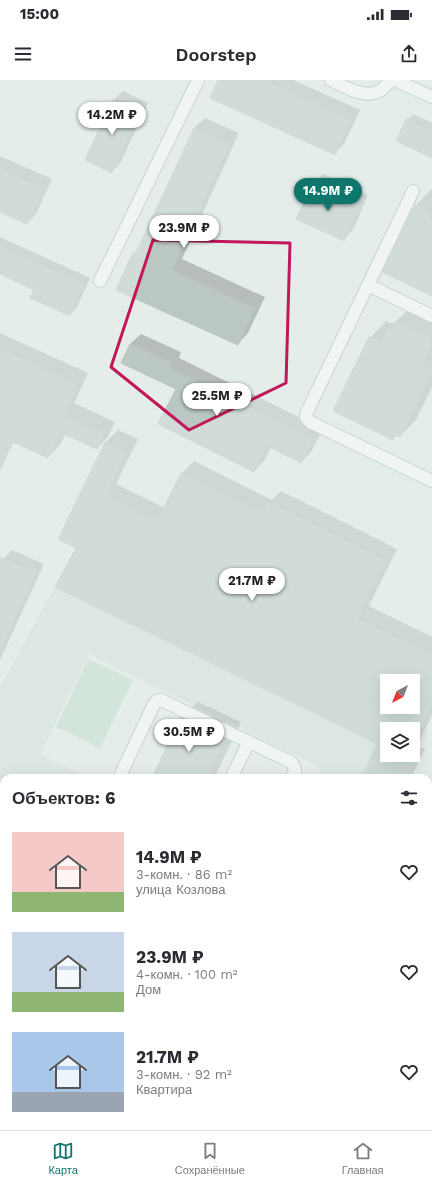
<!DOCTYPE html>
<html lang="ru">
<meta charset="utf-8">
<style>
:root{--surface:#fff;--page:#f7f7f7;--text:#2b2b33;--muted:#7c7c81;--line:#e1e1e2;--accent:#0f766e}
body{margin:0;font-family:"Work Sans",sans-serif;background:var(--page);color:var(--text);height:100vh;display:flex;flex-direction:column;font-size:15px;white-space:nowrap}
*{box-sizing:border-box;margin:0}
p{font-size:13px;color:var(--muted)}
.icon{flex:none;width:22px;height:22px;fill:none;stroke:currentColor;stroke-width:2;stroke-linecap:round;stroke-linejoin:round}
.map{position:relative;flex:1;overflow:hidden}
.sheet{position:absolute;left:0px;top:694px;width:432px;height:356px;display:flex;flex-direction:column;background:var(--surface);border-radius:12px 12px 0 0;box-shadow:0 4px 16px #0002}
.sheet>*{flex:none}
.needle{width:26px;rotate:222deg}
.tools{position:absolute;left:380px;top:594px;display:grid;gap:8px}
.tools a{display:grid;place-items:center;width:40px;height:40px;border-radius:0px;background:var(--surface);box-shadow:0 4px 16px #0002;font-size:20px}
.price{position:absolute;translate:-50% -34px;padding:0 9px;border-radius:14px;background:#fff;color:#222;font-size:13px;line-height:26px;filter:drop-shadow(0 1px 2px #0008)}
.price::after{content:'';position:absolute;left:50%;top:24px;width:12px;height:9px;margin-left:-6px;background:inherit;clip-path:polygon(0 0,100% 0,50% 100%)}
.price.active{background:var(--accent);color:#fff}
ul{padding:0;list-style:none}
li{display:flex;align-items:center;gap:12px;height:100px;padding:0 12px}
li span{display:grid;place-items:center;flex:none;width:112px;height:80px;border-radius:0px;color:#555}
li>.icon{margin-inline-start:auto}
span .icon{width:48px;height:48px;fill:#fffc;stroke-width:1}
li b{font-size:17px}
h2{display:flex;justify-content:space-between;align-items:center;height:48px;padding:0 12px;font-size:17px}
.status{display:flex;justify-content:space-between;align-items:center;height:28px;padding:0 20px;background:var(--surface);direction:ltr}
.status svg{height:11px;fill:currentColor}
header{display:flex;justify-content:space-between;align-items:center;height:52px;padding:0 12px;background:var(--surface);font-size:18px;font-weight:600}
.tab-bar{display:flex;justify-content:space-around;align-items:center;height:56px;border-top:1px solid var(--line);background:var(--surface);font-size:11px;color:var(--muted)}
.tab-bar a{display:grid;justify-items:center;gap:2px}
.tab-bar .active{color:var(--accent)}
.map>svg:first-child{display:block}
.built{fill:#d2ddd9;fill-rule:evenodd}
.green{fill:#bfdcca}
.shadow{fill:#0003;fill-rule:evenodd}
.building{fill:#bac7c3;stroke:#b7c6c2;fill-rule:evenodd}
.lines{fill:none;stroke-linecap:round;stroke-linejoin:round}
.minor-casing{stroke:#a7b5b2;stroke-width:14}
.minor{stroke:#fff;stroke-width:12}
.marked{fill:none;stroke:#c2185b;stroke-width:3;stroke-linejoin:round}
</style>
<div class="status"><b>15:00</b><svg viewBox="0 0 49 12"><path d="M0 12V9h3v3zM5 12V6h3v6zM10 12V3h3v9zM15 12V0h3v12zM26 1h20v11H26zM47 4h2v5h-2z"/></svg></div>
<header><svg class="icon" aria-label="menu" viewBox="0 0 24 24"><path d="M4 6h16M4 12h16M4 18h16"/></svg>Doorstep<svg class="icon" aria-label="share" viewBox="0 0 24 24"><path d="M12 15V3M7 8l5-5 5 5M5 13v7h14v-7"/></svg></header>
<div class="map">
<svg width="432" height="1050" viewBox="0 0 432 1050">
<rect width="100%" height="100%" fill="#e4edea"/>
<g class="built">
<path d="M73,474L428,651L405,698H317L321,688L89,574L40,674L82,695V698H4V773L0,770V607ZM387,649H413V675H387Z"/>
<polygon points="4,794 4,919 0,917 0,802"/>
</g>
<polygon class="green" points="88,579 133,600 100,668 56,647"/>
<g class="shadow">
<polygon points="219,0 293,0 360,30 344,64 335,73"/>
<polygon points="123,11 148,23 121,82 112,92 113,20"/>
<polygon points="413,34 432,43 432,77 407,40"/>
<polygon points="205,38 239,53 182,179 265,217 248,253 238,264 134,173 141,166 194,48"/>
<polygon points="0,76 52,99 36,134 27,143 0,131"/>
<polygon points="323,94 368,115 353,150 343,160 314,104"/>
<polygon points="432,109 432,215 416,125"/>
<polygon points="0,157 90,198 76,229 69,235 35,209 0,193"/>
<polygon points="413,225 432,234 432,307 416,340 400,356 397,355 393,359 370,258 386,241 393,244"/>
<polygon points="0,253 88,293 74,323 115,342 108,357 97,368 66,354 59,366 48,377 15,362 9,368 0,363"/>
<polygon points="141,254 181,272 179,278 323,349 311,372 301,382 271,367 264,381 254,391 177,308 122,283 130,264"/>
<path d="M118,350L138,359L116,404L165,428L182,393L194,381L272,420L281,411L397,469L369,526L432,557V635L417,666L425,669L411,698H362L379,664L77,467L60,459L106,362ZM387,601H413V627H387ZM387,649H413V675H387Z"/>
<polygon points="12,470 44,484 0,580 0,485 3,479"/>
<polygon points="198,622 241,642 214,698 153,698 181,638"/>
<polygon points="428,813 432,814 432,818 428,816"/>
<polygon points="428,819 432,821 432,946 428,945"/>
<polygon points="0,919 4,921 4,970 0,969"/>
<polygon points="428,956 432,957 432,1003 428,1001"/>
<polygon points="428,1039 432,1041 431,1048 432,1050 399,1050 392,1046 428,1046"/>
<polygon points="78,1046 157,1046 155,1050 76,1050"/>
<polygon points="317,1046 353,1046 350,1050 315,1050"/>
</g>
<g class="building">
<polygon points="218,0 263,0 351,40 335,75 210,18"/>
<polygon points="113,19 140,32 112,93 85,80"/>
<polygon points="406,39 432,52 432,78 396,61"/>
<polygon points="194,48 229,64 172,190 255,228 238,265 116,210 133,172 136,173"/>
<polygon points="0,89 43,109 27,144 0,132"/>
<polygon points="313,103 360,125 344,161 296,139"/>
<polygon points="415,124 428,131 432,144 432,216 382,192"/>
<polygon points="0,166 84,205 70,236 30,218 34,210 0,194"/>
<polygon points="396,241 430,258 428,262 432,264 422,284 432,288 432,291 400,357 396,355 393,360 333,331 369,257 381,263 389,247 392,248"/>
<polygon points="130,264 172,283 169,288 313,360 301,383 267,366 254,392 158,344 176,309 121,283"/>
<polygon points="0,269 78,304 64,335 105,354 97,369 64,354 61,360 57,359 48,378 13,362 0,390"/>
<path d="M105,362L126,372L105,416L157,441L181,393L262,433L268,422L386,481L357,539L432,575V625L413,663V649H387V675H407L406,678L413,681L405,698H361L378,664L55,507L76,468L58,459ZM387,601H413V627H387Z"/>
<polygon points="0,477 35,493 0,570"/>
<polygon points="180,638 225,659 206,698 152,698"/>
</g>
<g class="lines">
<defs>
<g id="minor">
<path d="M331,0C345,7 364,19 380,11C384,8 388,3 392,0"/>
<polyline points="395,0 432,17"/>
<polyline points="413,111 368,205 432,236"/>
<polyline points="100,201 198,0"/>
<polyline points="368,205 307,332 306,337 310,342 432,401"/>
<polyline points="119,698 154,624 158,620 163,621 291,682 294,686 295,691 291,698"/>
<polyline points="231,698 249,662"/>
<polyline points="428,735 432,727"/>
<polyline points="428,787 432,788"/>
<polyline points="428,953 432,955"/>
<polyline points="428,1030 432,1033"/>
<polyline points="235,1046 243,1050"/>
<polyline points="44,1050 46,1046"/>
<polyline points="183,1050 184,1046"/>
<polyline points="279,1050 281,1046"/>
</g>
</defs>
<use href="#minor" class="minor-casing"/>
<use href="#minor" class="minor"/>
</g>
<path d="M0 0H432V1050H0ZM153,160L290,163L286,303L189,350L111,287Z" fill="#e4edea" fill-opacity=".55" fill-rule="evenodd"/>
<path class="marked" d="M153,160L290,163L286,303L189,350L111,287Z"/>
</svg>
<div class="tools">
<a><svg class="needle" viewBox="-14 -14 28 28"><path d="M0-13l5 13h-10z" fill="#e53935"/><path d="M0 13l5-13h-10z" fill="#7c7c81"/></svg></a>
<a><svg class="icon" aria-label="layers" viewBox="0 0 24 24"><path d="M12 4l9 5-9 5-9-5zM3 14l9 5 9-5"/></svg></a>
</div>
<b class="price" style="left:112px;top:56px">14.2M ₽</b>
<b class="price active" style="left:328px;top:132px">14.9M ₽</b>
<b class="price" style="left:184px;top:169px">23.9M ₽</b>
<b class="price" style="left:217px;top:337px">25.5M ₽</b>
<b class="price" style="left:252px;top:522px">21.7M ₽</b>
<b class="price" style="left:189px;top:673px">30.5M ₽</b>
<section class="sheet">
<h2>Объектов: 6<svg class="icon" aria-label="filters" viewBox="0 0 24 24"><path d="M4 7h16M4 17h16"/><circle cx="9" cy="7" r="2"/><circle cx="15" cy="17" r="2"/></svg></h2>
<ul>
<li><span style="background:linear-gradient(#f6c9c9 75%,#8fb573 0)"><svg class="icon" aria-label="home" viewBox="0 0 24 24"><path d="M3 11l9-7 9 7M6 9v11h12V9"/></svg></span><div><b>14.9M ₽</b><p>3-комн. · 86 m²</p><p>улица Козлова</p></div><svg class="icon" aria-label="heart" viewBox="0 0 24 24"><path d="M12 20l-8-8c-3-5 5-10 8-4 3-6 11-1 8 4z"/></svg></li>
<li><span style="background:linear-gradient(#c9d6e8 75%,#8fb573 0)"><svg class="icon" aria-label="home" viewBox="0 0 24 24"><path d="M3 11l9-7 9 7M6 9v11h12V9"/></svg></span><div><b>23.9M ₽</b><p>4-комн. · 100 m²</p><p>Дом</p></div><svg class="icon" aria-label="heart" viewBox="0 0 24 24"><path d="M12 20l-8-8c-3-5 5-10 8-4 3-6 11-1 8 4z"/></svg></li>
<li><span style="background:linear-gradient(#a9c7e8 75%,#9aa5b1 0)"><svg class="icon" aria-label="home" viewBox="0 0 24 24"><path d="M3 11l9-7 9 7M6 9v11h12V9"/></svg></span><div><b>21.7M ₽</b><p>3-комн. · 92 m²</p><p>Квартира</p></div><svg class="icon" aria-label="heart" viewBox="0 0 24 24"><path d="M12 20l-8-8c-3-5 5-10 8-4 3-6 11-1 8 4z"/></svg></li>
</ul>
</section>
</div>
<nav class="tab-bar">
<a class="active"><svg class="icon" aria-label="map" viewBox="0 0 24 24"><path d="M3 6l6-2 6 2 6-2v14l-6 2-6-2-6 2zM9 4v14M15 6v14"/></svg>Карта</a>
<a><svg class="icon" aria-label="saved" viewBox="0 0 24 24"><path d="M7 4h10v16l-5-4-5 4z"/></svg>Сохранённые</a>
<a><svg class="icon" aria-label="home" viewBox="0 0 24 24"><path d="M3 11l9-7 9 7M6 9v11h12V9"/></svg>Главная</a>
</nav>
